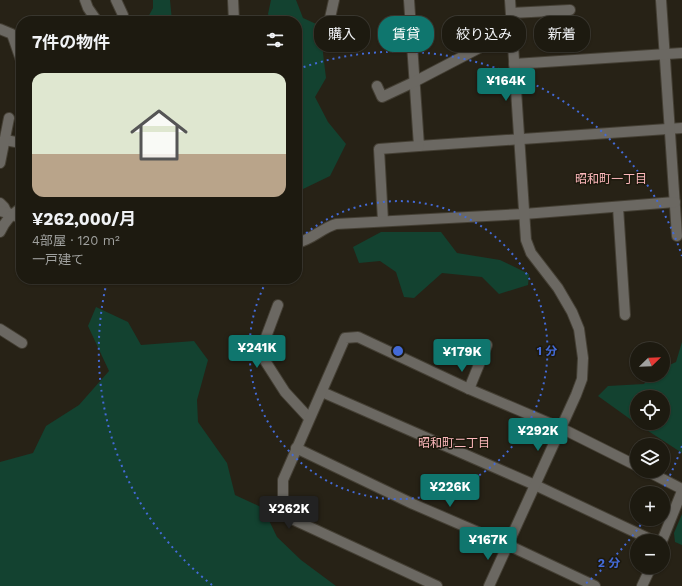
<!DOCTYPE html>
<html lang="ja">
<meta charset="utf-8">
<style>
:root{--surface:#1d1a10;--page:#2a271e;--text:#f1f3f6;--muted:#a0a19f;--line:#3b3830;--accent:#0f766e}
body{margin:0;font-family:"Work Sans","Noto Sans JP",sans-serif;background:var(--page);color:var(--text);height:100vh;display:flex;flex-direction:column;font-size:15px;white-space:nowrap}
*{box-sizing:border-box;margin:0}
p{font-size:13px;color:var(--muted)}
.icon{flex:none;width:22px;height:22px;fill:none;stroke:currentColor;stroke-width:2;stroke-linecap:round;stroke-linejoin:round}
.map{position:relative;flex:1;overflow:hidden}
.details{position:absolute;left:16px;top:16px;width:286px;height:268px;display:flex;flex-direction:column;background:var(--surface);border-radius:16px;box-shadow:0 1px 3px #0004,0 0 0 1px var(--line)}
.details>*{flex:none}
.top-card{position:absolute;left:314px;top:16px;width:308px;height:36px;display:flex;gap:8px}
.needle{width:26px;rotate:67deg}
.tools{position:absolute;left:630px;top:342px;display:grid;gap:8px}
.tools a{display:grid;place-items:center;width:40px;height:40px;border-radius:50%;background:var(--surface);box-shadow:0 1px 3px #0004,0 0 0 1px var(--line);font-size:20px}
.price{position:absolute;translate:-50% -34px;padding:0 9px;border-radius:4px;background:var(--accent);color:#fff;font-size:13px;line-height:26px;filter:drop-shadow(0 1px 2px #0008)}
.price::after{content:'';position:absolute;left:50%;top:24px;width:12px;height:9px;margin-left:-6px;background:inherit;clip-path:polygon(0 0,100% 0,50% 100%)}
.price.current{background:#222;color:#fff}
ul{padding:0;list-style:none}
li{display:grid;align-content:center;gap:8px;height:212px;padding:0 16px}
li+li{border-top:1px solid var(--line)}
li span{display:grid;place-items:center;height:124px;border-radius:12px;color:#555}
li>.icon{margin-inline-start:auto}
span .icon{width:72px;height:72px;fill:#fffc;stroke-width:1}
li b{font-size:17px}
h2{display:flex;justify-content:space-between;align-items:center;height:48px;padding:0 16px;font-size:17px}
.pill{padding:0 14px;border-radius:16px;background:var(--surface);box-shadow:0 1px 3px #0004,0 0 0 1px var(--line);font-size:14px;line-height:36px}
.pill.current{background:var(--accent);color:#fff}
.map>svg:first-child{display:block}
.green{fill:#134230;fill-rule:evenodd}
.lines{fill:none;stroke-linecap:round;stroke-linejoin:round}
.minor-casing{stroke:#443f34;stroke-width:12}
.minor{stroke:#6b6862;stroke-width:10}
.ring{fill:none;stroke:#436ad7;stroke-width:2;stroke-dasharray:2 4}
.labels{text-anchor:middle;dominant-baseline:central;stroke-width:3;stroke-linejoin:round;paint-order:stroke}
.neighbourhood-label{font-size:12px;fill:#fcb8bb;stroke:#1d190d}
.centre{fill:#436ad7;stroke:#1d190d;stroke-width:2}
.ring-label{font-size:12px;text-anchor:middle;font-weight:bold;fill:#436ad7;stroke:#1d190d;stroke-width:3;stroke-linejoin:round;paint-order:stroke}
</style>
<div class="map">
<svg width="682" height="586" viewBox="0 0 682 586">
<rect width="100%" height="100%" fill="#272216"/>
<g class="green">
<polygon points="153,0 170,0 172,21 146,21 153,8"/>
<polygon points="271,0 296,0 303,18 325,28 323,53 326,78 315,97 328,122 346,144 330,176 303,189 297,196 297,21 271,21 268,14"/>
<polygon points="381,232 441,232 457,253 500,260 529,274 528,285 499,294 482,277 442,273 414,298 404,297 396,272 380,261 359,263 353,247"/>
<polygon points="96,307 128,322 141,345 194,341 208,360 197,400 198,422 227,463 235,495 263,508 277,537 301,560 336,586 0,586 0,462 33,453 46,426 79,405 109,371 88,326"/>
<path d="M682,342V453L630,419L598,396L608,386L644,384L651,375H663V368L676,362ZM637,397H663V423H637Z"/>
<polygon points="682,514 682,545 675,542 674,533"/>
</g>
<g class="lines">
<defs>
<g id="minor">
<polyline points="85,0 88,8 97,21"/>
<polyline points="116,0 123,15 122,21"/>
<polyline points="233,0 234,21"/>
<polyline points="409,0 419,146 682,128"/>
<polyline points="661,0 677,236"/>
<polyline points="511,13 570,10"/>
<polyline points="330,18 334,0"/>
<polyline points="0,29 12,34 21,60"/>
<polyline points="514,64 682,53"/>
<polyline points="377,86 382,97 414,82 504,35 512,34"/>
<polyline points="5,140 21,143"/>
<polyline points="0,163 9,118"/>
<polyline points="0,203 4,207 7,213"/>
<polyline points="618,207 625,315"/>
<polyline points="0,211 12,214 21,219"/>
<polyline points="383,221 379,149 419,146"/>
<path d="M0,232C5,221 11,215 21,208"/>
<path d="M297,243C313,239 322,228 336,224L524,214L675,202"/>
<polyline points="278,305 260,353 285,392 309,418"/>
<polyline points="0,329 22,343"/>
<polyline points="469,389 487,345"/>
<polyline points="322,392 535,485 654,541"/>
<polyline points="296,448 413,504 508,545 595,586"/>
<polyline points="647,471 682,489"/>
<polyline points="662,541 682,491"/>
<polyline points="437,586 292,519 283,506 283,480 345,338 358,337 469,389 561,428 637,466"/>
<polyline points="489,586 576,395 582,379 583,358 579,329 572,312 558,288 531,253 526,240 510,0"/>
<polyline points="642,586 651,567"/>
</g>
</defs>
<use href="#minor" class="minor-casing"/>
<use href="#minor" class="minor"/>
</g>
<g class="ring">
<path d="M297 241A149 149 0 1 1 267 280"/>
<path d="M682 446A299 299 0 0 1 662 491M644 520A299 299 0 0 1 584 585M212 585A299 299 0 0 1 107 281M298 69A299 299 0 0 1 682 256"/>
</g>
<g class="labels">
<g class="neighbourhood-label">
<text x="611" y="179">昭和町一丁目</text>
<text x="454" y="443">昭和町二丁目</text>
</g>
</g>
<circle cx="398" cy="351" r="6" class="centre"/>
<g class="ring-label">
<text x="547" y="355">1 分</text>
<text x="609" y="567">2 分</text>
</g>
</svg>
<div class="tools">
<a><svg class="needle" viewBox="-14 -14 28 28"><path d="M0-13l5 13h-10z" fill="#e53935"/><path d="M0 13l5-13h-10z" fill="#a0a19f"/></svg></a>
<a><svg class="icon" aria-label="locate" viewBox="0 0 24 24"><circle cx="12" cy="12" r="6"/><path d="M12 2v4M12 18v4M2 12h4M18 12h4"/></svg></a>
<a><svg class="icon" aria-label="layers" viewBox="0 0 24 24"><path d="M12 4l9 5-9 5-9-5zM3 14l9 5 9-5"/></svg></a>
<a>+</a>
<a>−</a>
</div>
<b class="price" style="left:506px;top:102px">¥164K</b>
<b class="price" style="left:257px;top:369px">¥241K</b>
<b class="price" style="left:462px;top:373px">¥179K</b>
<b class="price" style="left:538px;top:452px">¥292K</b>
<b class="price" style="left:450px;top:508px">¥226K</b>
<b class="price current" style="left:289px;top:530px">¥262K</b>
<b class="price" style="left:488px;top:561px">¥167K</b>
<div class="top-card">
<a class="pill">購入</a>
<a class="pill current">賃貸</a>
<a class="pill">絞り込み</a>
<a class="pill">新着</a>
</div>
<section class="details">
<h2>7件の物件<svg class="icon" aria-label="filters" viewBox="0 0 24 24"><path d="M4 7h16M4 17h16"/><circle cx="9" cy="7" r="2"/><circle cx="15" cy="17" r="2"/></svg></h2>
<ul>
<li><span style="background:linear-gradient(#dfe7d0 65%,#b9a48a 0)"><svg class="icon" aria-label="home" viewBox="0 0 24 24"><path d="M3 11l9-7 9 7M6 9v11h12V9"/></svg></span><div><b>¥262,000/月</b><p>4部屋 · 120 m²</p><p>一戸建て</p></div></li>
</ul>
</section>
</div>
